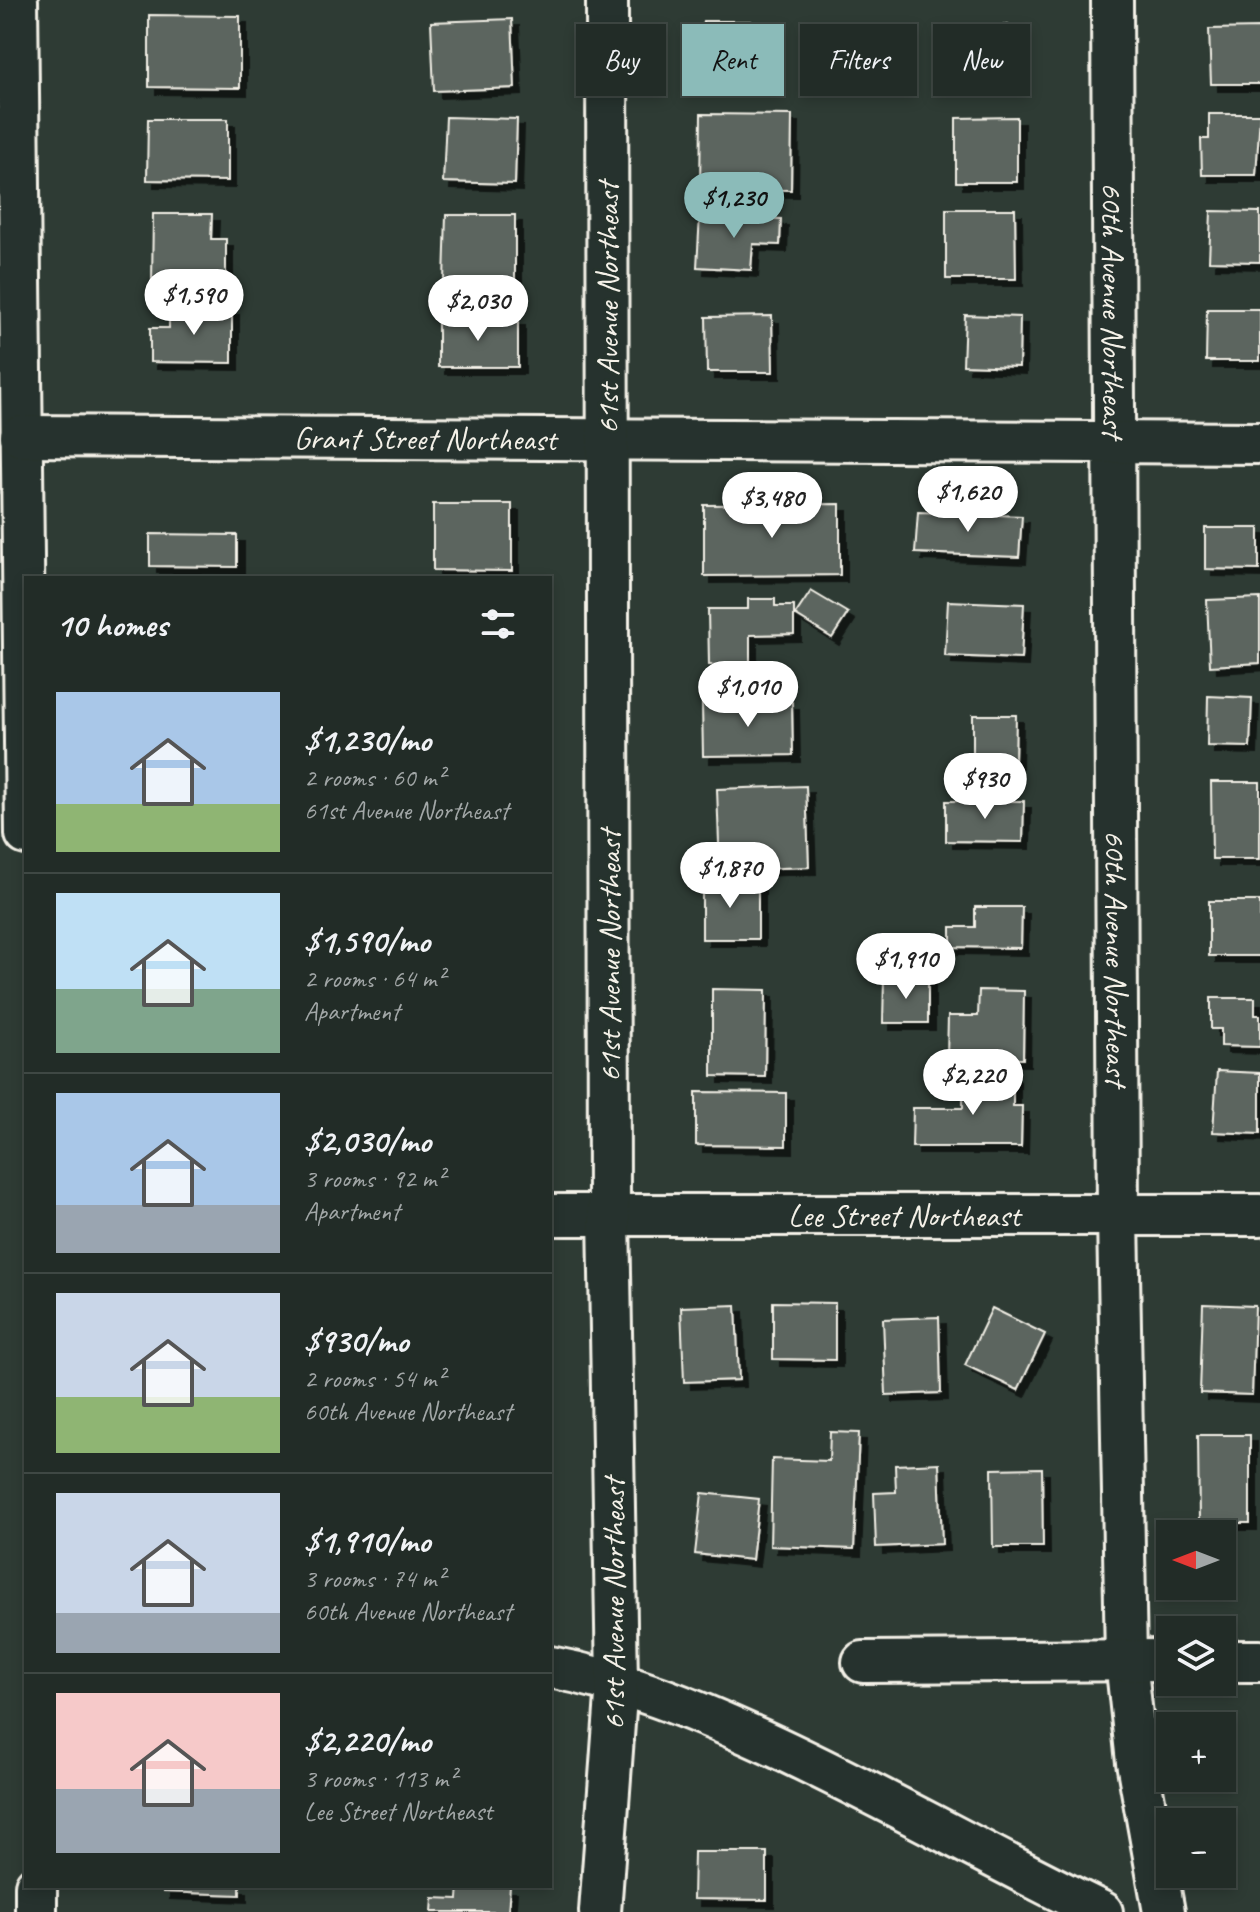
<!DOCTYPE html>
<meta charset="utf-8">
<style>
:root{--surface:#222c27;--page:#2e3833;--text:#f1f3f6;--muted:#a2a7a7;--line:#3f4844;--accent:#8bbbb9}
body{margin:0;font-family:Caveat,sans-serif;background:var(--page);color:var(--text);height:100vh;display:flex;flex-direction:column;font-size:30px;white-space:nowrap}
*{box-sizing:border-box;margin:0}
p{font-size:26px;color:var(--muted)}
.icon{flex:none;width:44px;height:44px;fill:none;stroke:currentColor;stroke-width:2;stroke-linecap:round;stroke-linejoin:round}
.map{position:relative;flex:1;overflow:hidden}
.panel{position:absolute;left:24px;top:576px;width:528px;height:1312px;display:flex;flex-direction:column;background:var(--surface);border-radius:0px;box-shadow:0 4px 12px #0003,0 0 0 2px var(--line)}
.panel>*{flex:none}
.hud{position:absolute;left:576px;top:24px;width:564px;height:72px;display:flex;gap:16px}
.needle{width:52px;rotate:270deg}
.buttons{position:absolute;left:1156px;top:1520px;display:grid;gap:16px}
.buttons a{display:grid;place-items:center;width:80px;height:80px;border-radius:0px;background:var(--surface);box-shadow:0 4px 12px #0003,0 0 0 2px var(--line);font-size:40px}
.price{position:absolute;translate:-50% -68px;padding:0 18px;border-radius:28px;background:#fff;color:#222;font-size:26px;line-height:52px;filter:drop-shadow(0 2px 4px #0008)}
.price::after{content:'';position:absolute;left:50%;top:48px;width:24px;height:18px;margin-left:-12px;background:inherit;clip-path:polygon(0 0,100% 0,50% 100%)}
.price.on{background:var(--accent);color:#111}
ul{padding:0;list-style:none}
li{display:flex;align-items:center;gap:24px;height:200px;padding:0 32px}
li+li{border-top:2px solid var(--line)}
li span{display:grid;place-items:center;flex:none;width:224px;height:160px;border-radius:0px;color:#555}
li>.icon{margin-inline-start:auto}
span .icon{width:96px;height:96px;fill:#fffc;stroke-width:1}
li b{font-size:34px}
h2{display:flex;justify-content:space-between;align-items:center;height:96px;padding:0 32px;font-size:34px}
.pill{padding:0 28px;border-radius:0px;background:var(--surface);box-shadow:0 4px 12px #0003,0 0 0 2px var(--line);font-size:28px;line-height:72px}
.pill.on{background:var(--accent);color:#111}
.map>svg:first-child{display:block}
.building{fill:#5c655e;stroke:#f4f1e8;stroke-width:2;filter:url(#shadow)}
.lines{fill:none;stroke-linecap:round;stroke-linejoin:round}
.minor-casing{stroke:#f4f1e8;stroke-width:46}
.minor{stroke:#26332d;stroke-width:40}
.labels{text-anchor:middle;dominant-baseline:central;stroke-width:6;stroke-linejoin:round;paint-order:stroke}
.street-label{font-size:32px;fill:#f4f1e8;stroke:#26332d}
</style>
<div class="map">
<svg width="1260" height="1912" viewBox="0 0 1260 1912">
<defs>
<filter id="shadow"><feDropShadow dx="7" dy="7" stdDeviation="0" flood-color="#0009"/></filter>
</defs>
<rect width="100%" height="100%" fill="#2e3b34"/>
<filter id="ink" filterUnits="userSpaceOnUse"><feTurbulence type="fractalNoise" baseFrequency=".0125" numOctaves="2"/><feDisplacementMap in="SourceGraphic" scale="16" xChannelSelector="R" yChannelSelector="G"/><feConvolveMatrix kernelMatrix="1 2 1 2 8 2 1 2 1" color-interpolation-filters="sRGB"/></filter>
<g filter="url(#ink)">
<g class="building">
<polygon points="149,15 240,16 240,88 149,87"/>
<polygon points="512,19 515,88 434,91 431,22"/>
<polygon points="703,21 750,21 751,74 704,74"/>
<polygon points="959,25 1010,25 1010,76 934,76 934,51 959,51"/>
<polygon points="1260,28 1260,84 1211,84 1209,29"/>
<polygon points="701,114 792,115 791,190 700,189"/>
<polygon points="1209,114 1260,114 1256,175 1202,175 1201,139 1209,139"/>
<polygon points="446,117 517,119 515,184 443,182"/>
<polygon points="1017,117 1017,182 956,182 956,118"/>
<polygon points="148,119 228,119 228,181 147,180"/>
<polygon points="946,209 1015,209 1016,279 946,279"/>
<polygon points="1211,211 1260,212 1260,262 1209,261"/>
<polygon points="153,214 212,214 211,239 226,239 226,284 152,283"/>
<polygon points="446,215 515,215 515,282 444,281"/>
<polygon points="700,215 781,219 780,245 753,244 751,270 697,267"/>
<polygon points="169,307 232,308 232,363 150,362 150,328 169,328"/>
<polygon points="1207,309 1260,309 1260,361 1206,361"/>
<polygon points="965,315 1020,317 1019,367 963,365"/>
<polygon points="772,316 773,372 707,372 706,317"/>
<polygon points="438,318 518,319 518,367 438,367"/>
<polygon points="433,504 512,504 512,571 433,570"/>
<polygon points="840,504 840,575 704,576 704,505"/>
<polygon points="918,512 1022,516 1019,557 915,553"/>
<polygon points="1205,528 1259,528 1259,570 1205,569"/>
<polygon points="150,534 237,535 237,567 150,566"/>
<polygon points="811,591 848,613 832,638 795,615"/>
<polygon points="1260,598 1260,663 1210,666 1207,600"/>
<polygon points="748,599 775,599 775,606 794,606 794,634 750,635 750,664 709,665 708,609 748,609"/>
<polygon points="948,601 1024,604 1021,659 945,656"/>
<polygon points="1208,696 1252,698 1250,747 1207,746"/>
<polygon points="792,702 793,755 703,756 702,703"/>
<polygon points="973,715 1016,715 1015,761 973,761"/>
<polygon points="1211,782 1260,782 1260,859 1212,859"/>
<polygon points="806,786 809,867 720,870 717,789"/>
<polygon points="946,801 1024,801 1023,842 946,841"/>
<polygon points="758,881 758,939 702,939 702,882"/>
<rect x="1209" y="901" width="51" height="55"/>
<polygon points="975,907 1022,907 1021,948 951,947 951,927 975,927"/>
<polygon points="884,978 928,978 928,1023 883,1023"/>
<polygon points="712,989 766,990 765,1077 712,1076"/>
<polygon points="979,990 1024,991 1023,1059 947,1058 948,1016 978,1016"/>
<polygon points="1211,998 1255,998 1255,1015 1260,1015 1260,1047 1221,1046 1221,1029 1211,1029"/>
<polygon points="1217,1071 1260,1073 1260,1134 1213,1132"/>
<polygon points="963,1074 1013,1075 1013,1106 1022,1106 1021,1147 912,1147 913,1108 963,1108"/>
<polygon points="696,1092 786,1093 786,1146 696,1145"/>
<polygon points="773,1302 835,1303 835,1360 773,1359"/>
<polygon points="1203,1304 1255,1306 1252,1395 1200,1393"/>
<polygon points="736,1305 739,1380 684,1382 681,1307"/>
<polygon points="992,1308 1045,1334 1018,1390 965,1365"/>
<polygon points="939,1317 941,1393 886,1395 883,1319"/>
<polygon points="830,1432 859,1433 854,1549 770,1546 772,1459 829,1461"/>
<polygon points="1198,1435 1250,1435 1250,1523 1199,1523"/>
<polygon points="939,1463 942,1544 876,1547 874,1493 896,1492 895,1465"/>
<polygon points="1042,1468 1043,1547 993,1547 992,1469"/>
<polygon points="702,1493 759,1499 752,1560 695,1554"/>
<polygon points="694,1852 767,1852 767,1900 693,1899"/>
<polygon points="163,1886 240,1886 240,1895 163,1892"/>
<polygon points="459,1886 510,1886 508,1912 432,1912 433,1898 458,1899"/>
</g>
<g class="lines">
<defs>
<g id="minor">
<polyline points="17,0 26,834"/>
<path id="s1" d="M1112,0L1118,1216L1126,1660L1137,1762L1164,1912"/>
<path id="s2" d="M21,436L1260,443"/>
<path id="s3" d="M550,1215H1260"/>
<polyline points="1222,1661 1260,1661"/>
<polyline points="863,1662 1170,1660"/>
<path d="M550,1667C625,1681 693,1709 761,1740C877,1793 987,1856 1102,1912"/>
<polyline points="36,1886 36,1912"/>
<polyline points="600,1912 617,1683 609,1214 607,0"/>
</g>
</defs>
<use href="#minor" class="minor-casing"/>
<use href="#minor" class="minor"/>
</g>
</g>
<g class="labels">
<g class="street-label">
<text transform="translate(607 308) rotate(-90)">61st Avenue Northeast</text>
<text stroke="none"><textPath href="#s1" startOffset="310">60th Avenue Northeast</textPath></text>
<text stroke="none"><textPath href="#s2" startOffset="404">Grant Street Northeast</textPath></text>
<text transform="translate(609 956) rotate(-90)">61st Avenue Northeast</text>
<text stroke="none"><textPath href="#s1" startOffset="958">60th Avenue Northeast</textPath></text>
<text stroke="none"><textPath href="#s3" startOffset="354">Lee Street Northeast</textPath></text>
<text transform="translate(613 1604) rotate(-90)">61st Avenue Northeast</text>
</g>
</g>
</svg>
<div class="buttons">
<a><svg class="needle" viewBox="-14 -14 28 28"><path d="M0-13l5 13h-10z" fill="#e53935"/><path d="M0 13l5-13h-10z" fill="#a2a7a7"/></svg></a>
<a><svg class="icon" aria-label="layers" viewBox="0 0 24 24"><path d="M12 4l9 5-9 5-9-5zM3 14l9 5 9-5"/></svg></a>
<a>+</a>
<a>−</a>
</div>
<b class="price on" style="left:734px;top:240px">$1,230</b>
<b class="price" style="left:194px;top:337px">$1,590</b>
<b class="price" style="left:478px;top:343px">$2,030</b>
<b class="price" style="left:968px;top:534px">$1,620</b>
<b class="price" style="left:772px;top:540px">$3,480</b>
<b class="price" style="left:748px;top:729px">$1,010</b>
<b class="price" style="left:985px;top:821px">$930</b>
<b class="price" style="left:730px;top:910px">$1,870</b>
<b class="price" style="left:906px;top:1001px">$1,910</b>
<b class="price" style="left:973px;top:1117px">$2,220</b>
<div class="hud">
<a class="pill">Buy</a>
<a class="pill on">Rent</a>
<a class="pill">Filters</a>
<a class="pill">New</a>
</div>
<section class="panel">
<h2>10 homes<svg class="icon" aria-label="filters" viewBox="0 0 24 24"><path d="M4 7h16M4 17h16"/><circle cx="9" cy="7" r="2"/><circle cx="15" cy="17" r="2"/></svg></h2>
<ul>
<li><span style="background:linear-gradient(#a9c7e8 70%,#8fb573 0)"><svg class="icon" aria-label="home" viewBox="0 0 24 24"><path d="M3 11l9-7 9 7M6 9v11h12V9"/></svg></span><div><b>$1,230/mo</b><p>2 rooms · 60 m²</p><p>61st Avenue Northeast</p></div></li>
<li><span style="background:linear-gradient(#bfe0f5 60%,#7fa58c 0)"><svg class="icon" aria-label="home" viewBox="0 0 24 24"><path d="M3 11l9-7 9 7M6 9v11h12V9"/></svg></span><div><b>$1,590/mo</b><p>2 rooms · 64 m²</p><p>Apartment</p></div></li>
<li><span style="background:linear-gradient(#a9c7e8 70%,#9aa5b1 0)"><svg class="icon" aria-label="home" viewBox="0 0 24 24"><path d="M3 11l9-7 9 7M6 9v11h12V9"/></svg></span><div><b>$2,030/mo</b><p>3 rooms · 92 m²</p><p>Apartment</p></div></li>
<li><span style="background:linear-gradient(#c9d6e8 65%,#8fb573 0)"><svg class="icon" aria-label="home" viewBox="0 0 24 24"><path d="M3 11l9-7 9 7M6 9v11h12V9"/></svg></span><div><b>$930/mo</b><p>2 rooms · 54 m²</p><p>60th Avenue Northeast</p></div></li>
<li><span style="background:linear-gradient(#c9d6e8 75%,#9aa5b1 0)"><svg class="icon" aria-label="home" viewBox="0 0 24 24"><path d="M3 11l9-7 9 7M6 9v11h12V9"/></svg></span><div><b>$1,910/mo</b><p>3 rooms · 74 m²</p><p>60th Avenue Northeast</p></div></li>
<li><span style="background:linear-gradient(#f6c9c9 60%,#9aa5b1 0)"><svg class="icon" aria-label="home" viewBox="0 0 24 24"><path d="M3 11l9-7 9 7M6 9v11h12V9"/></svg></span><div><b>$2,220/mo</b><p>3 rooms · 113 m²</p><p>Lee Street Northeast</p></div></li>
</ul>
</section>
</div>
